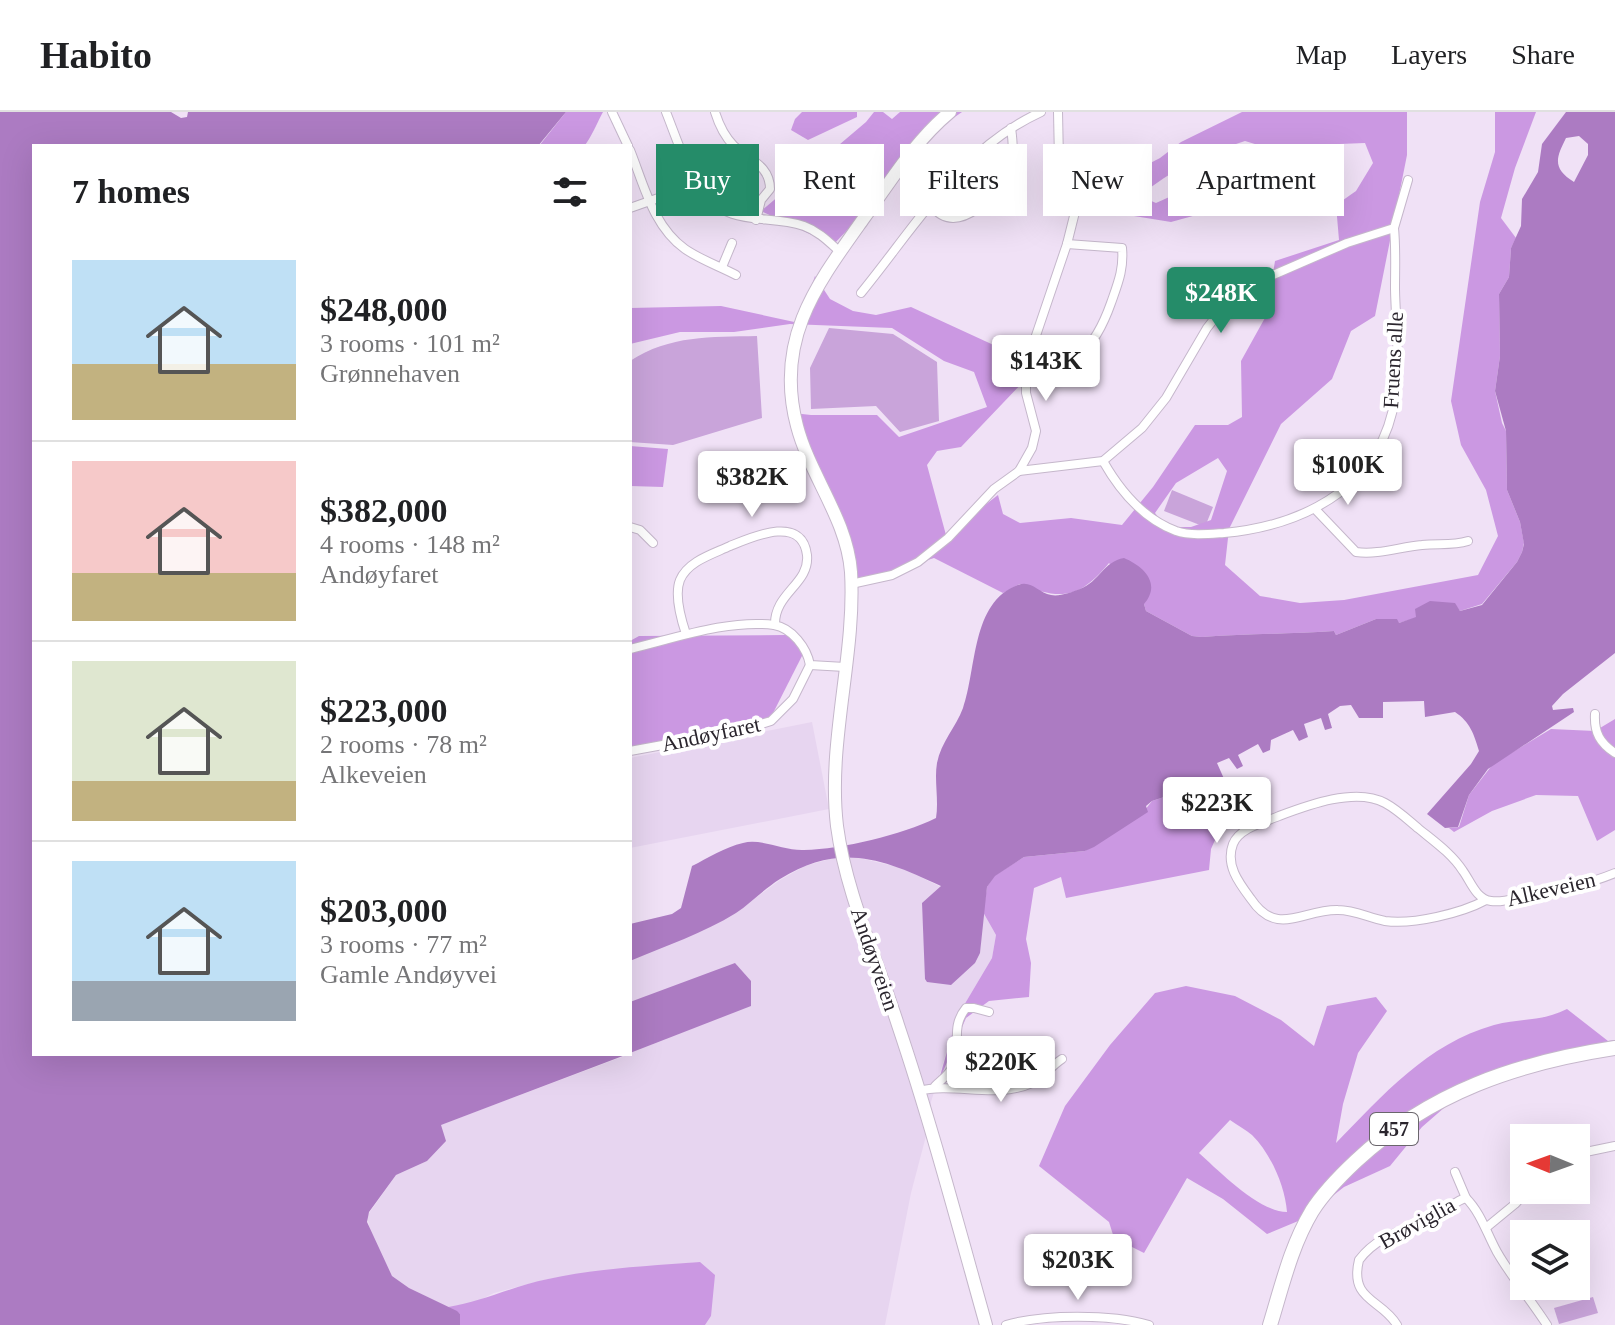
<!DOCTYPE html>
<meta charset="utf-8">
<style>
:root{--surface:#fff;--page:#f6f6f6;--text:#202124;--muted:#757577;--line:#e0e0e0;--accent:#258c69}
body{margin:0;font-family:Georgia,serif;background:var(--page);color:var(--text);height:100vh;display:flex;flex-direction:column;font-size:30px;white-space:nowrap}
*{box-sizing:border-box;margin:0}
p{font-size:26px;color:var(--muted)}
.icon{flex:none;width:44px;height:44px;fill:none;stroke:currentColor;stroke-width:2;stroke-linecap:round;stroke-linejoin:round}
.map{position:relative;flex:1;overflow:hidden}
.drawer{position:absolute;left:32px;top:32px;width:600px;height:912px;display:flex;flex-direction:column;background:var(--surface);border-radius:0px;box-shadow:0 8px 32px #0002}
.drawer>*{flex:none}
.hud{position:absolute;left:656px;top:32px;width:760px;height:72px;display:flex;gap:16px}
.needle{width:52px;rotate:271deg}
.tools{position:absolute;left:1510px;top:1012px;display:grid;gap:16px}
.tools a{display:grid;place-items:center;width:80px;height:80px;border-radius:0px;background:var(--surface);box-shadow:0 8px 32px #0002;font-size:40px}
.price{position:absolute;translate:-50% -68px;padding:0 18px;border-radius:8px;background:#fff;color:#222;font-size:26px;line-height:52px;filter:drop-shadow(0 2px 4px #0008)}
.price::after{content:'';position:absolute;left:50%;top:48px;width:24px;height:18px;margin-left:-12px;background:inherit;clip-path:polygon(0 0,100% 0,50% 100%)}
.price.on{background:var(--accent);color:#fff}
ul{padding:0;list-style:none}
li{display:flex;align-items:center;gap:24px;height:200px;padding:0 40px}
li+li{border-top:2px solid var(--line)}
li span{display:grid;place-items:center;flex:none;width:224px;height:160px;border-radius:0px;color:#555}
li>.icon{margin-inline-start:auto}
span .icon{width:96px;height:96px;fill:#fffc;stroke-width:1}
li b{font-size:34px}
h2{display:flex;justify-content:space-between;align-items:center;height:96px;padding:0 40px;font-size:34px}
.pill{padding:0 28px;border-radius:0px;background:var(--surface);box-shadow:0 8px 32px #0002;font-size:28px;line-height:72px}
.pill.on{background:var(--accent);color:#fff}
header{display:flex;align-items:center;gap:48px;box-sizing:border-box;height:112px;padding:0 40px;background:var(--surface);border-bottom:2px solid var(--line)}
header strong{font-size:38px}
nav{display:flex;gap:44px;margin-inline-start:auto;font-size:28px}
.map>svg:first-child{display:block}
.built{fill:#e7d5f0}
.green{fill:#c9a4da}
.forest{fill:#cb98e2;fill-rule:evenodd}
.water{fill:#ac7bc2;fill-rule:evenodd}
.lines{fill:none;stroke-linecap:round;stroke-linejoin:round}
.street-casing{stroke:#c5b7cb;stroke-width:10}
.secondary-casing{stroke:#c5b7cb;stroke-width:14}
.primary-casing{stroke:#c5b7cb;stroke-width:16}
.street{stroke:#fff;stroke-width:8}
.secondary{stroke:#fff;stroke-width:12}
.primary{stroke:#fff;stroke-width:14}
.labels{text-anchor:middle;dominant-baseline:central;stroke-width:8;stroke-linejoin:round;paint-order:stroke}
.shield{fill:#fff;stroke:#6a666c;stroke-width:2}
.shield-label{font-size:20px;font-weight:bold;fill:#2a252d}
.street-label{font-size:22px;fill:#2a252d;stroke:#fff}
</style>
<header>
<strong>Habito</strong>
<nav><a>Map</a><a>Layers</a><a>Share</a></nav>
</header>
<div class="map">
<svg width="1615" height="1213" viewBox="0 0 1615 1213">
<rect width="100%" height="100%" fill="#f0e1f6"/>
<g class="built">
<polygon points="812,610 829,697 630,736 630,646"/>
<polygon points="851,744 902,756 941,775 922,791 926,869 980,841 983,800 996,823 992,846 957,905 931,990 931,1005 911,1081 885,1213 705,1213 711,1204 700,1150 598,1159 548,1167 494,1181 472,1192 447,1195 409,1176 392,1164 371,1122 367,1104 396,1063 427,1049 440,1013 630,942 630,849 735,801 780,768 805,754 837,745"/>
</g>
<g class="green">
<polygon points="829,216 893,222 937,250 939,309 900,320 876,294 811,297 810,256"/>
<path d="M757,224L762,306L673,333L630,330V249C670,223 711,225 757,224Z"/>
<polygon points="1172,378 1213,395 1205,415 1164,399"/>
<polygon points="1593,1185 1598,1201 1559,1212 1554,1196"/>
</g>
<g class="forest">
<path d="M566,0H603C598,9 590,28 584,34H539Z"/>
<polygon points="802,0 857,0 857,5 808,28 791,18 795,7"/>
<polygon points="874,0 883,0 892,7 900,0 962,0 926,25 875,89 833,133 761,99 866,10"/>
<path d="M1242,0H1407V43L1375,204L1351,219L1332,267L1281,312L1229,417L1225,453L1260,484L1300,491L1344,488L1478,463L1498,424L1486,378L1461,333L1451,289L1480,90L1495,40V0H1536L1515,56L1501,106L1516,126L1511,136L1509,165L1499,182L1500,244L1495,279L1502,311L1506,319L1507,378L1520,410L1524,431L1522,440L1517,450L1482,492L1460,499L1456,494L1399,511L1376,507L1336,523L1334,519C1289,522 1246,522 1202,525L1192,524L1146,499L1144,492L1109,451C1080,486 1062,489 1020,472L1003,481L934,446L852,473L849,446L793,301L811,303H877L899,325L987,295L974,260L944,249L892,216L790,212L734,220H680L630,232V196L721,194L799,211L815,164L830,187L853,199L876,203L911,195L1026,248L1025,268L961,335L937,339L927,353L946,423L998,383L1003,402L1020,411L1071,406L1122,413L1153,375L1195,313H1228L1242,305L1241,249L1266,204L1275,149L1339,128L1336,93L1356,79L1373,51L1365,31L1340,32L1248,75L1222,96L1171,110L1134,104L1131,61L1160,46L1181,30ZM1245,29L1268,36L1240,53L1156,91L1140,84C1170,58 1207,41 1245,29ZM1218,346L1227,359L1211,408L1191,415H1166L1155,401L1176,371Z"/>
<polygon points="630,334 668,337 663,375 630,374"/>
<polygon points="786,523 801,534 804,540 769,609 747,621 630,643 630,529 639,524"/>
<polygon points="1615,607 1615,718 1597,729 1578,684 1536,683 1492,699 1454,720 1449,716 1459,715 1469,683 1493,652 1551,617 1595,619"/>
<polygon points="1197,674 1232,690 1211,737 1209,758 1066,786 1061,765 1034,776 1026,827 1031,851 1029,885 989,889 966,906 938,971 957,905 992,846 996,823 983,800 987,775 994,764 1024,745 1085,739 1145,698 1152,689"/>
<path d="M1186,874L1235,884L1281,908L1314,934L1327,894L1376,885L1387,899L1358,941L1343,992L1336,1031C1383,983 1427,932 1494,913C1520,906 1541,910 1567,897L1608,929L1615,928V940L1559,951L1460,982L1422,1015L1390,1054L1344,1075L1303,1107L1267,1122L1223,1087L1187,1066L1144,1141L1114,1126L1109,1110L1039,1054L1065,994L1110,933L1155,881ZM1230,1008C1237,1013 1246,1018 1252,1023C1271,1042 1285,1074 1287,1100C1259,1100 1219,1059 1199,1041Z"/>
<path d="M700,1150L715,1163L711,1204L705,1213H460V1202L448,1195C482,1190 513,1174 548,1167C598,1156 649,1154 700,1150Z"/>
</g>
<g class="water">
<polygon points="0,0 171,0 181,6 187,5 188,0 566,0 538,34 34,34 34,942 628,942 441,1013 446,1029 427,1049 396,1063 369,1100 367,1110 392,1164 409,1176 457,1199 460,1202 460,1213 0,1213"/>
<path d="M1566,0H1615V541L1563,582L1552,594L1553,598L1573,596L1574,600L1488,657L1469,683L1458,715L1445,716L1427,702L1471,652L1479,639C1474,622 1470,610 1455,600L1425,605L1424,589L1383,590V606H1359L1351,593L1340,594L1328,602L1332,616L1325,618L1321,606L1304,612L1308,625L1299,629L1293,618L1271,628L1270,638L1263,641L1258,632L1238,643L1243,654L1237,657L1229,646L1217,651L1225,669L1209,670L1152,689L1146,694L1148,700L1094,735L1085,739L1024,745L995,764L987,775L980,841L975,851L951,873L927,870L925,867L922,791L941,774C882,746 839,730 780,767C764,777 751,791 736,801C704,821 665,834 630,849V812L672,802L681,796L692,754C708,746 725,735 743,731C761,726 784,739 804,738C843,737 901,723 936,706C939,688 934,668 937,651C941,630 956,615 963,596C977,557 971,490 1018,473C1032,468 1038,481 1051,483C1059,485 1072,480 1080,477C1099,470 1104,449 1124,446C1143,454 1162,471 1144,492L1146,499L1192,524L1202,525C1246,522 1290,522 1334,519L1336,523L1376,507H1397L1399,511L1416,505L1415,497L1430,489L1455,491L1460,499L1482,493L1517,450L1522,440L1524,432L1520,410L1507,378L1506,319L1495,279L1500,244L1499,182L1509,165L1511,136L1521,114L1522,87L1538,60L1542,32ZM1579,24L1588,32V43L1574,70C1552,56 1556,46 1566,26Z"/>
<polygon points="735,851 751,869 751,894 630,941 630,890"/>
</g>
<g class="lines">
<defs>
<g id="street">
<polyline points="612,0 628,34"/>
<path d="M666,0C676,25 686,57 702,79C730,117 767,101 804,114C818,119 828,129 839,139"/>
<path d="M715,0C719,13 724,24 734,34C749,48 770,53 770,77L761,88L756,108"/>
<path d="M630,38C644,73 653,114 685,137C701,148 719,154 736,163"/>
<path d="M931,93C957,129 1000,81 1009,54C1014,41 1013,30 1011,16"/>
<polyline points="630,96 698,72"/>
<polyline points="722,155 732,131"/>
<path d="M861,181C915,115 960,37 1041,0"/>
<path d="M1025,262C1076,254 1094,239 1111,191C1118,171 1124,157 1122,136L1067,132"/>
<path d="M1103,349C1120,379 1144,407 1176,419C1191,424 1209,422 1224,421C1289,415 1355,388 1383,327C1405,280 1396,226 1395,177C1395,157 1396,137 1394,116"/>
<polyline points="1019,359 1103,349 1142,316 1166,286 1207,216 1236,179 1347,131 1394,116 1408,68"/>
<path d="M1315,397L1356,440C1378,443 1400,435 1422,433C1438,431 1452,434 1468,429"/>
<polyline points="630,415 640,418 653,431"/>
<polyline points="851,472 892,463 918,450 948,426 994,377 1019,359 1032,336 1036,319 1026,281 1026,253 1067,132 1075,100 1059,48 1058,0"/>
<path d="M686,522C681,507 674,483 680,468C688,449 713,442 730,434C752,425 802,402 807,443C810,472 774,481 775,513"/>
<path d="M630,537C673,527 728,507 774,513C792,516 807,536 810,553L845,555"/>
<path d="M1595,602C1594,621 1600,631 1615,641"/>
<polyline points="630,639 739,619 771,609 793,587 810,553"/>
<path d="M1486,788C1462,801 1413,813 1385,809C1369,806 1355,798 1338,798C1303,797 1277,826 1251,787C1239,771 1225,753 1233,732C1239,716 1265,710 1279,704C1308,693 1356,675 1385,691C1398,698 1408,708 1419,717C1435,730 1452,742 1463,759C1471,770 1476,787 1491,789C1503,791 1515,786 1527,784C1558,778 1586,773 1615,761"/>
<path d="M935,974C941,968 949,963 953,954C963,934 949,917 966,896H974L989,900"/>
<path d="M918,979C954,970 997,987 1032,971C1043,966 1051,954 1062,947"/>
<polyline points="1576,1042 1615,1034"/>
<polyline points="1455,1060 1466,1086"/>
<polyline points="1487,1115 1515,1092 1528,1078"/>
<path d="M1006,1213C1044,1202 1111,1202 1149,1213"/>
<path d="M1397,1213C1382,1187 1349,1189 1359,1148C1380,1120 1412,1117 1440,1102C1449,1097 1456,1088 1466,1086C1481,1101 1487,1122 1497,1140C1512,1166 1531,1188 1547,1213"/>
</g>
<path id="secondary" d="M950,0C914,30 891,69 864,106C817,172 774,227 797,314C810,364 847,407 851,460C856,543 827,630 837,714C846,782 877,847 898,913C931,1011 958,1113 986,1213"/>
<path id="primary" d="M1270,1213C1282,1174 1291,1134 1312,1099C1324,1080 1340,1064 1356,1049C1430,980 1517,951 1615,936"/>
</defs>
<use href="#street" class="street-casing"/>
<use href="#secondary" class="secondary-casing"/>
<use href="#primary" class="primary-casing"/>
<use href="#street" class="street"/>
<use href="#secondary" class="secondary"/>
<use href="#primary" class="primary"/>
</g>
<g class="labels">
<rect class="shield" x="1370" y="1001" width="48" height="32" rx="6"/>
<g class="shield-label">
<text x="1394" y="1017">457</text>
</g>
<g class="street-label">
<text transform="translate(1393 248) rotate(-87)">Fruens alle</text>
<text transform="translate(711 622) rotate(-12)">Andøyfaret</text>
<text transform="translate(1551 777) rotate(-13)">Alkeveien</text>
<text transform="translate(875 847) rotate(71)">Andøyveien</text>
<text transform="translate(1417 1111) rotate(-29)">Brøviglia</text>
</g>
</g>
</svg>
<div class="tools">
<a><svg class="needle" viewBox="-14 -14 28 28"><path d="M0-13l5 13h-10z" fill="#e53935"/><path d="M0 13l5-13h-10z" fill="#757577"/></svg></a>
<a><svg class="icon" aria-label="layers" viewBox="0 0 24 24"><path d="M12 4l9 5-9 5-9-5zM3 14l9 5 9-5"/></svg></a>
</div>
<b class="price on" style="left:1221px;top:223px">$248K</b>
<b class="price" style="left:1046px;top:291px">$143K</b>
<b class="price" style="left:1348px;top:395px">$100K</b>
<b class="price" style="left:752px;top:407px">$382K</b>
<b class="price" style="left:1217px;top:733px">$223K</b>
<b class="price" style="left:1001px;top:992px">$220K</b>
<b class="price" style="left:1078px;top:1190px">$203K</b>
<div class="hud">
<a class="pill on">Buy</a>
<a class="pill">Rent</a>
<a class="pill">Filters</a>
<a class="pill">New</a>
<a class="pill">Apartment</a>
</div>
<section class="drawer">
<h2>7 homes<svg class="icon" aria-label="filters" viewBox="0 0 24 24"><path d="M4 7h16M4 17h16"/><circle cx="9" cy="7" r="2"/><circle cx="15" cy="17" r="2"/></svg></h2>
<ul>
<li><span style="background:linear-gradient(#bfe0f5 65%,#c2b280 0)"><svg class="icon" aria-label="home" viewBox="0 0 24 24"><path d="M3 11l9-7 9 7M6 9v11h12V9"/></svg></span><div><b>$248,000</b><p>3 rooms · 101 m²</p><p>Grønnehaven</p></div></li>
<li><span style="background:linear-gradient(#f6c9c9 70%,#c2b280 0)"><svg class="icon" aria-label="home" viewBox="0 0 24 24"><path d="M3 11l9-7 9 7M6 9v11h12V9"/></svg></span><div><b>$382,000</b><p>4 rooms · 148 m²</p><p>Andøyfaret</p></div></li>
<li><span style="background:linear-gradient(#dfe7d0 75%,#c2b280 0)"><svg class="icon" aria-label="home" viewBox="0 0 24 24"><path d="M3 11l9-7 9 7M6 9v11h12V9"/></svg></span><div><b>$223,000</b><p>2 rooms · 78 m²</p><p>Alkeveien</p></div></li>
<li><span style="background:linear-gradient(#bfe0f5 75%,#9aa5b1 0)"><svg class="icon" aria-label="home" viewBox="0 0 24 24"><path d="M3 11l9-7 9 7M6 9v11h12V9"/></svg></span><div><b>$203,000</b><p>3 rooms · 77 m²</p><p>Gamle Andøyvei</p></div></li>
</ul>
</section>
</div>
